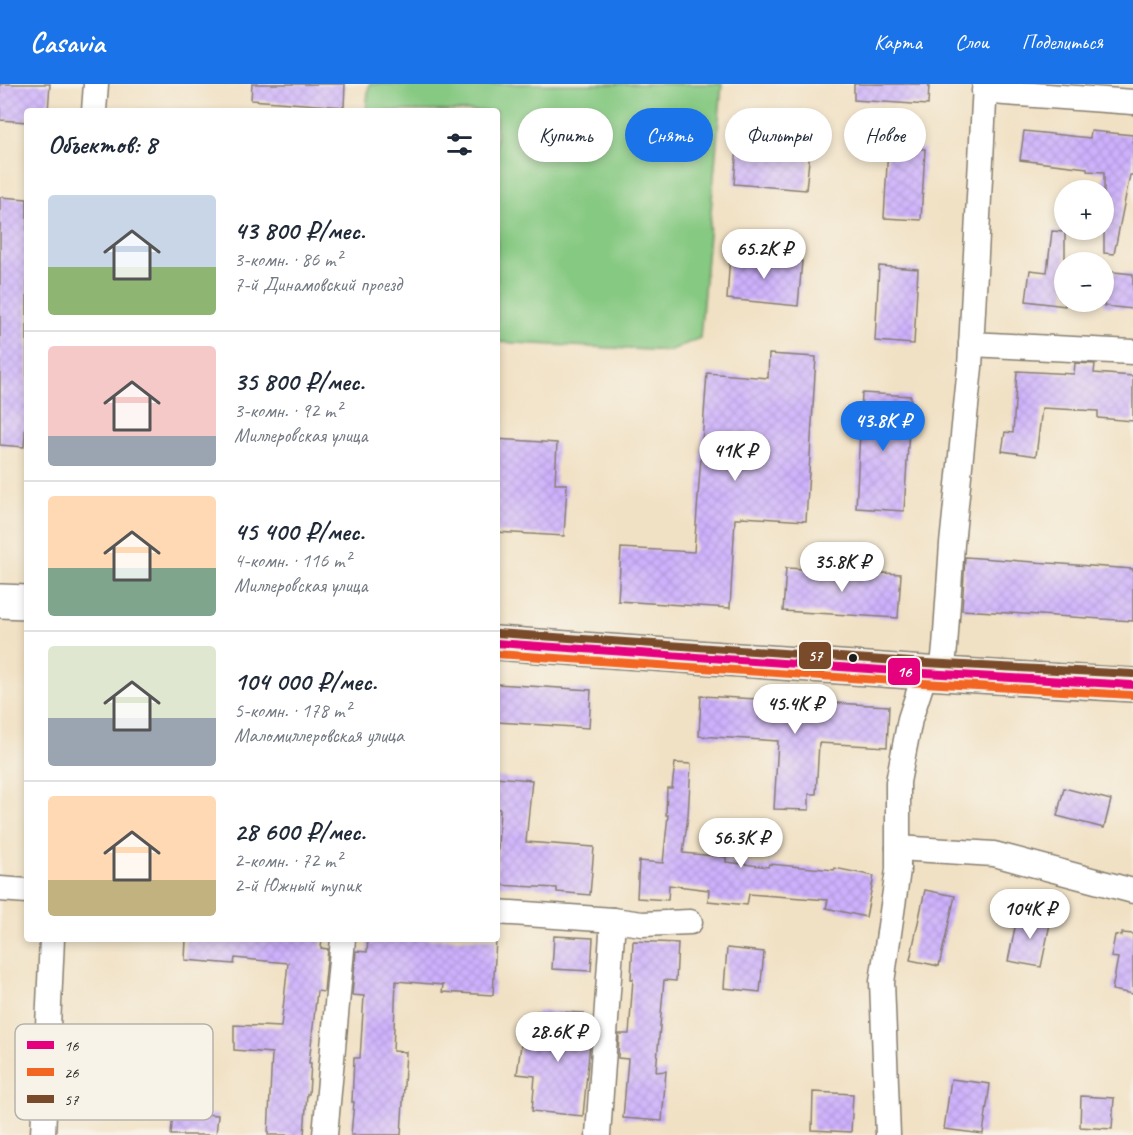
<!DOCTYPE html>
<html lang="ru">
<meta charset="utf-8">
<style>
:root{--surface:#fff;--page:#f2f2f3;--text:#1f2937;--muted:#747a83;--line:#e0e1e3;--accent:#1a73e8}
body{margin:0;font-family:Caveat,sans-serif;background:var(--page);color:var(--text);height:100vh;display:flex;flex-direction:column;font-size:22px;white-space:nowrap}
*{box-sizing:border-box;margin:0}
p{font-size:20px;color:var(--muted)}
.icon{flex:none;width:33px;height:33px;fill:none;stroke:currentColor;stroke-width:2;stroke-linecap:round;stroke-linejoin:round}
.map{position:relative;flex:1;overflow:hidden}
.panel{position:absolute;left:24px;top:24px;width:476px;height:834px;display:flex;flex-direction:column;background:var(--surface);border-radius:6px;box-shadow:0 3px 9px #0003}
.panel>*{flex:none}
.hud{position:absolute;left:518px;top:24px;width:525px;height:54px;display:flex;gap:12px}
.buttons{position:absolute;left:1054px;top:96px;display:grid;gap:12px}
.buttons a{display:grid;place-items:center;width:60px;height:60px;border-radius:50%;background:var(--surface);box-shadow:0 3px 9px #0003;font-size:30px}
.price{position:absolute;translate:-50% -51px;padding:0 14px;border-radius:21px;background:#fff;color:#222;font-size:20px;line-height:39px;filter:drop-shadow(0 2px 3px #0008)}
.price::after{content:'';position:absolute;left:50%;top:36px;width:18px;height:14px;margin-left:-9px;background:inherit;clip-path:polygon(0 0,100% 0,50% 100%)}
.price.on{background:var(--accent);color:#fff}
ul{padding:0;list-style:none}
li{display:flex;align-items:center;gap:18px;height:150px;padding:0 24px}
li+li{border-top:2px solid var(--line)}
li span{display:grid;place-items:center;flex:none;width:168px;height:120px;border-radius:6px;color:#555}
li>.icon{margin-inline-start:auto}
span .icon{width:72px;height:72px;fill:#fffc;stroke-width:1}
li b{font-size:26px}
h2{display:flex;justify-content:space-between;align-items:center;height:72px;padding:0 24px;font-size:26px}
.pill{padding:0 21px;border-radius:27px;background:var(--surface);box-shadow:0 3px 9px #0003;font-size:21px;line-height:54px}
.pill.on{background:var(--accent);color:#fff}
header{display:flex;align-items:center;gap:36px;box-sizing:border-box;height:84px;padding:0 30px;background:var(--accent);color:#fff}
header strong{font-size:28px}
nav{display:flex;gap:33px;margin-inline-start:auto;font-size:21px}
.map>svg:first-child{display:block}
.green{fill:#86c982;stroke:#51724f;stroke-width:1.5}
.building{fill:url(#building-cross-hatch)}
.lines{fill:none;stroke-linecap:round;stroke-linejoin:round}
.street-casing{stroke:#867e70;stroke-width:27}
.secondary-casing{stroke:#867e70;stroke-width:36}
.street{stroke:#fff;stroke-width:24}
.secondary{stroke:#fff;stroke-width:33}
.bus-1-casing{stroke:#f7f3e8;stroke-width:12}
.bus-2-casing{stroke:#f7f3e8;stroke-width:12}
.bus-3-casing{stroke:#f7f3e8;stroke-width:12}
.bus-1{stroke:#e5007d;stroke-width:8}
.bus-2{stroke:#f26522;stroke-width:8}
.bus-3{stroke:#7a4b2a;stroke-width:8}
.bus-dot{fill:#1c1c1c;stroke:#f7f3e8;stroke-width:2}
.key{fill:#f7f3e8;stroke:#b5b2ab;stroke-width:1.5}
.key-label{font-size:16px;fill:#1c1c1c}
.line-badge{stroke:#f7f3e8;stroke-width:2}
.badge-label{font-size:16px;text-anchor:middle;font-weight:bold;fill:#fff}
</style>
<header>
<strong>Casavia</strong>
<nav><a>Карта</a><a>Слои</a><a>Поделиться</a></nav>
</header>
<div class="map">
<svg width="1133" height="1051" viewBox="0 0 1133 1051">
<defs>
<pattern id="building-cross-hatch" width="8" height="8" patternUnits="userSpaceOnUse" patternTransform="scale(1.5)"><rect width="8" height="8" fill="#ceb1fd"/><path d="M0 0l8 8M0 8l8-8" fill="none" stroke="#b098d8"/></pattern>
</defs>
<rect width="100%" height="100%" fill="#f7f3e8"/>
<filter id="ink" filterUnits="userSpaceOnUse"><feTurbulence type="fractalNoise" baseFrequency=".0167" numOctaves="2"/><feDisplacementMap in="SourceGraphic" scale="12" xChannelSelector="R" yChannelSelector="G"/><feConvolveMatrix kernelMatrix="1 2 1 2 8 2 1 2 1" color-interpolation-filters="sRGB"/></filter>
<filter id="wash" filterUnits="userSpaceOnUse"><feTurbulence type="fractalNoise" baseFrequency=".008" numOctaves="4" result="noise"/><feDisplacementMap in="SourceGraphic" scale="24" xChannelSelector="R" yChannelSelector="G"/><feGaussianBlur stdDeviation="1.35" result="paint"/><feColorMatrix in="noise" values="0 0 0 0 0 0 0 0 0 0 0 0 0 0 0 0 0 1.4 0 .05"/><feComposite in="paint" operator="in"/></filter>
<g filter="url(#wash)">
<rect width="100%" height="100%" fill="#f1e1c4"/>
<polygon class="green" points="369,0 722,0 700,254 669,267 497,258 496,27 366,27"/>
<g id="blocks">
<g class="building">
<polygon points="0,0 50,0 48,27 27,27 27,38 0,36"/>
<polygon points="252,0 345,0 344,23 251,16"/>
<polygon points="854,0 929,0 928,21 854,16"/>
<polygon points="1024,47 1090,54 1091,47 1133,51 1133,91 1130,91 1114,170 1104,169 1104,88 1087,87 1087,84 1020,76"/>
<polygon points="738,49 811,56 806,106 734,100"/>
<polygon points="888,63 925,65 921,136 884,134"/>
<polygon points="0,113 27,115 27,322 24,363 0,361"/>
<polygon points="1052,147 1065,148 1065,222 1026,217 1030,186 1047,188"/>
<polygon points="730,171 802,177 798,222 727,215"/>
<polygon points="879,182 918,185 914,260 875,257"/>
<polygon points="1104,187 1133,190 1133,225 1104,222"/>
<polygon points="769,270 816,273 806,437 741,433 741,435 735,435 730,524 618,517 621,464 694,468 707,289 768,294"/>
<polygon points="1075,279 1095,280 1094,289 1133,292 1133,337 1098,334 1098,327 1042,324 1036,372 1002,367 1005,348 1013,349 1017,287 1074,290"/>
<polygon points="862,309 911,312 904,427 856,424"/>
<polygon points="496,355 557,359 555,400 567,400 564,452 496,448"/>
<polygon points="965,473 1133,485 1133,537 962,526"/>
<polygon points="786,484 901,490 898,534 783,527"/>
<polygon points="496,600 591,606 589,644 496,638"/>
<polygon points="701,612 889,622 887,663 819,659 816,710 809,710 809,726 774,725 778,657 699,652"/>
<polygon points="675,679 691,680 688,732 683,769 726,773 726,778 768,783 769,780 834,786 835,784 874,792 866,833 826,824 828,816 749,810 747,821 708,817 709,806 669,801 668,816 637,814 639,777 663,779 668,731 666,731 667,704 672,704"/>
<polygon points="496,693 532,696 526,758 594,763 590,811 557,808 557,804 496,801 500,725 496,724"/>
<polygon points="1064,704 1111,716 1104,744 1057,732"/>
<polygon points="925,806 955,812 939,882 910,876"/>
<polygon points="1018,829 1051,835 1041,883 1008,877"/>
<polygon points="1122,849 1133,850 1133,910 1112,906 1118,874 1111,873 1115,851 1122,852"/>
<polygon points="554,852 593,854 591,887 552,885"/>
<polygon points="186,855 322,855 321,864 328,865 324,908 317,907 309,979 311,979 309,1010 307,1010 304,1051 268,1051 272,969 234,966 234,941 281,943 288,879 235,874 234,880 185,876"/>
<polygon points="368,855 496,855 493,911 442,908 443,901 396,897 393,967 406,968 401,1051 351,1051 354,1018 352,1018 354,974 360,974 364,912 352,911 356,867 367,868"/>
<polygon points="633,857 678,859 676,897 664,896 656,988 666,987 662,1037 623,1034 628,975 618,974 619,950 629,950 633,895 631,895"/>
<polygon points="727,864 764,868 760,908 724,904"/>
<polygon points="537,927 584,929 583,948 591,948 583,1032 532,1027 535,992 517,990 521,961 536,963"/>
<polygon points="951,995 990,1000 983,1050 944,1045"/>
<polygon points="813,1008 853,1010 851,1048 812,1046"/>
<polygon points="1081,1012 1114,1014 1112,1045 1080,1043"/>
<polygon points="173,1028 218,1031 216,1051 171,1051"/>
</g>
</g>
</g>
<g filter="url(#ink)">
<use href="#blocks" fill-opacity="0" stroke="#867e70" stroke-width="1.5"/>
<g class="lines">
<defs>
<g id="street">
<polyline points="984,7 1005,9 1133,18"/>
<polyline points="94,27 96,0"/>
<polyline points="971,260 1133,268"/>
<polyline points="942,590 945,563 952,460 970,283 985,0"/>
<polyline points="898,764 994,770 1133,807"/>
<polyline points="0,805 27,807"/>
<polyline points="496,828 613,836 642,840 690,838"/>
<polyline points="43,1051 52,855"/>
<polyline points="325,1051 343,855"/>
<polyline points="598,1051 613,836"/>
<polyline points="888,1051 882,898 898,786 898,698 910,635 925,589"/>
</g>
<g id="secondary">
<polyline points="0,517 27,518"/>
<polyline points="496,559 925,589 1133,601"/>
</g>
</defs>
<use href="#street" class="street-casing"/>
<use href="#secondary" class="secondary-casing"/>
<use href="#street" class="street"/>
<use href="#secondary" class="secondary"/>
<defs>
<polyline id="bus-1" points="496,559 925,589 1133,601"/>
<polyline id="bus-2" points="496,570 924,599 1132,611"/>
<polyline id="bus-3" points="497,549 926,579 1133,590"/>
</defs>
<use href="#bus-1" class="bus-1-casing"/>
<use href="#bus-2" class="bus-2-casing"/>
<use href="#bus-3" class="bus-3-casing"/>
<use href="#bus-1" class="bus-1"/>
<use href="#bus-2" class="bus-2"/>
<use href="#bus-3" class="bus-3"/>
</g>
</g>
<circle class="bus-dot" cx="853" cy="574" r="5"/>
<rect x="15" y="940" width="198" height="96" rx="9" class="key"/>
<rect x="27" y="957" width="27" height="8" fill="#e5007d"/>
<rect x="27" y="984" width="27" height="8" fill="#f26522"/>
<rect x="27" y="1011" width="27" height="8" fill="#7a4b2a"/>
<g class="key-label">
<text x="64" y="967">16</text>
<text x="64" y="994">26</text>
<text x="64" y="1021">57</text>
</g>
<g class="line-badge">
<rect x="798" y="557" width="34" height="29" rx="6" fill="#7a4b2a"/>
<rect x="887" y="573" width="34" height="29" rx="6" fill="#e5007d"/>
</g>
<g class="badge-label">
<text x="815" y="577">57</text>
<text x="904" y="593">16</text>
</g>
</svg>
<div class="buttons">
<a>+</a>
<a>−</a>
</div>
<b class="price" style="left:764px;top:196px">65.2K ₽</b>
<b class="price on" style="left:883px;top:368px">43.8K ₽</b>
<b class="price" style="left:735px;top:398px">41K ₽</b>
<b class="price" style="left:842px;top:509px">35.8K ₽</b>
<b class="price" style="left:795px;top:651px">45.4K ₽</b>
<b class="price" style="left:741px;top:785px">56.3K ₽</b>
<b class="price" style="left:1030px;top:856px">104K ₽</b>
<b class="price" style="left:558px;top:979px">28.6K ₽</b>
<div class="hud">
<a class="pill">Купить</a>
<a class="pill on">Снять</a>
<a class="pill">Фильтры</a>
<a class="pill">Новое</a>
</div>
<section class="panel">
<h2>Объектов: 8<svg class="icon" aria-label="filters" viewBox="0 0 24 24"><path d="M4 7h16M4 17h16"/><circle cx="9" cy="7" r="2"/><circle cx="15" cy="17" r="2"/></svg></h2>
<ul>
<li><span style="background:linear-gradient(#c9d6e8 60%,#8fb573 0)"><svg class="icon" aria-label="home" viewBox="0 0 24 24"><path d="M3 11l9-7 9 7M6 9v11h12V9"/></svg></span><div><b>43 800 ₽/мес.</b><p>3-комн. · 86 m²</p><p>7-й Динамовский проезд</p></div></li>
<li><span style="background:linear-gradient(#f6c9c9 75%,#9aa5b1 0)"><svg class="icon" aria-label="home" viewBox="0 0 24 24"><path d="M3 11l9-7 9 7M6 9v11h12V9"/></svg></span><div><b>35 800 ₽/мес.</b><p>3-комн. · 92 m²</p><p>Миллеровская улица</p></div></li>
<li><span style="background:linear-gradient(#ffd9b3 60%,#7fa58c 0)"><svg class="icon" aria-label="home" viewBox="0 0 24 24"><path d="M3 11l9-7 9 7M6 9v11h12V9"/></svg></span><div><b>45 400 ₽/мес.</b><p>4-комн. · 116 m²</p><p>Миллеровская улица</p></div></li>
<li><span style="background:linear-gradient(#dfe7d0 60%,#9aa5b1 0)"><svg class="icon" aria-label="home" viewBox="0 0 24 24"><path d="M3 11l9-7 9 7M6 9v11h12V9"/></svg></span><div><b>104 000 ₽/мес.</b><p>5-комн. · 178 m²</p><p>Маломиллеровская улица</p></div></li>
<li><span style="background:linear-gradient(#ffd9b3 70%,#c2b280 0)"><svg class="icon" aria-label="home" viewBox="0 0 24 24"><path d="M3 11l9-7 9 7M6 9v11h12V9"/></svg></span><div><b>28 600 ₽/мес.</b><p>2-комн. · 72 m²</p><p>2-й Южный тупик</p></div></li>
</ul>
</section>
</div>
